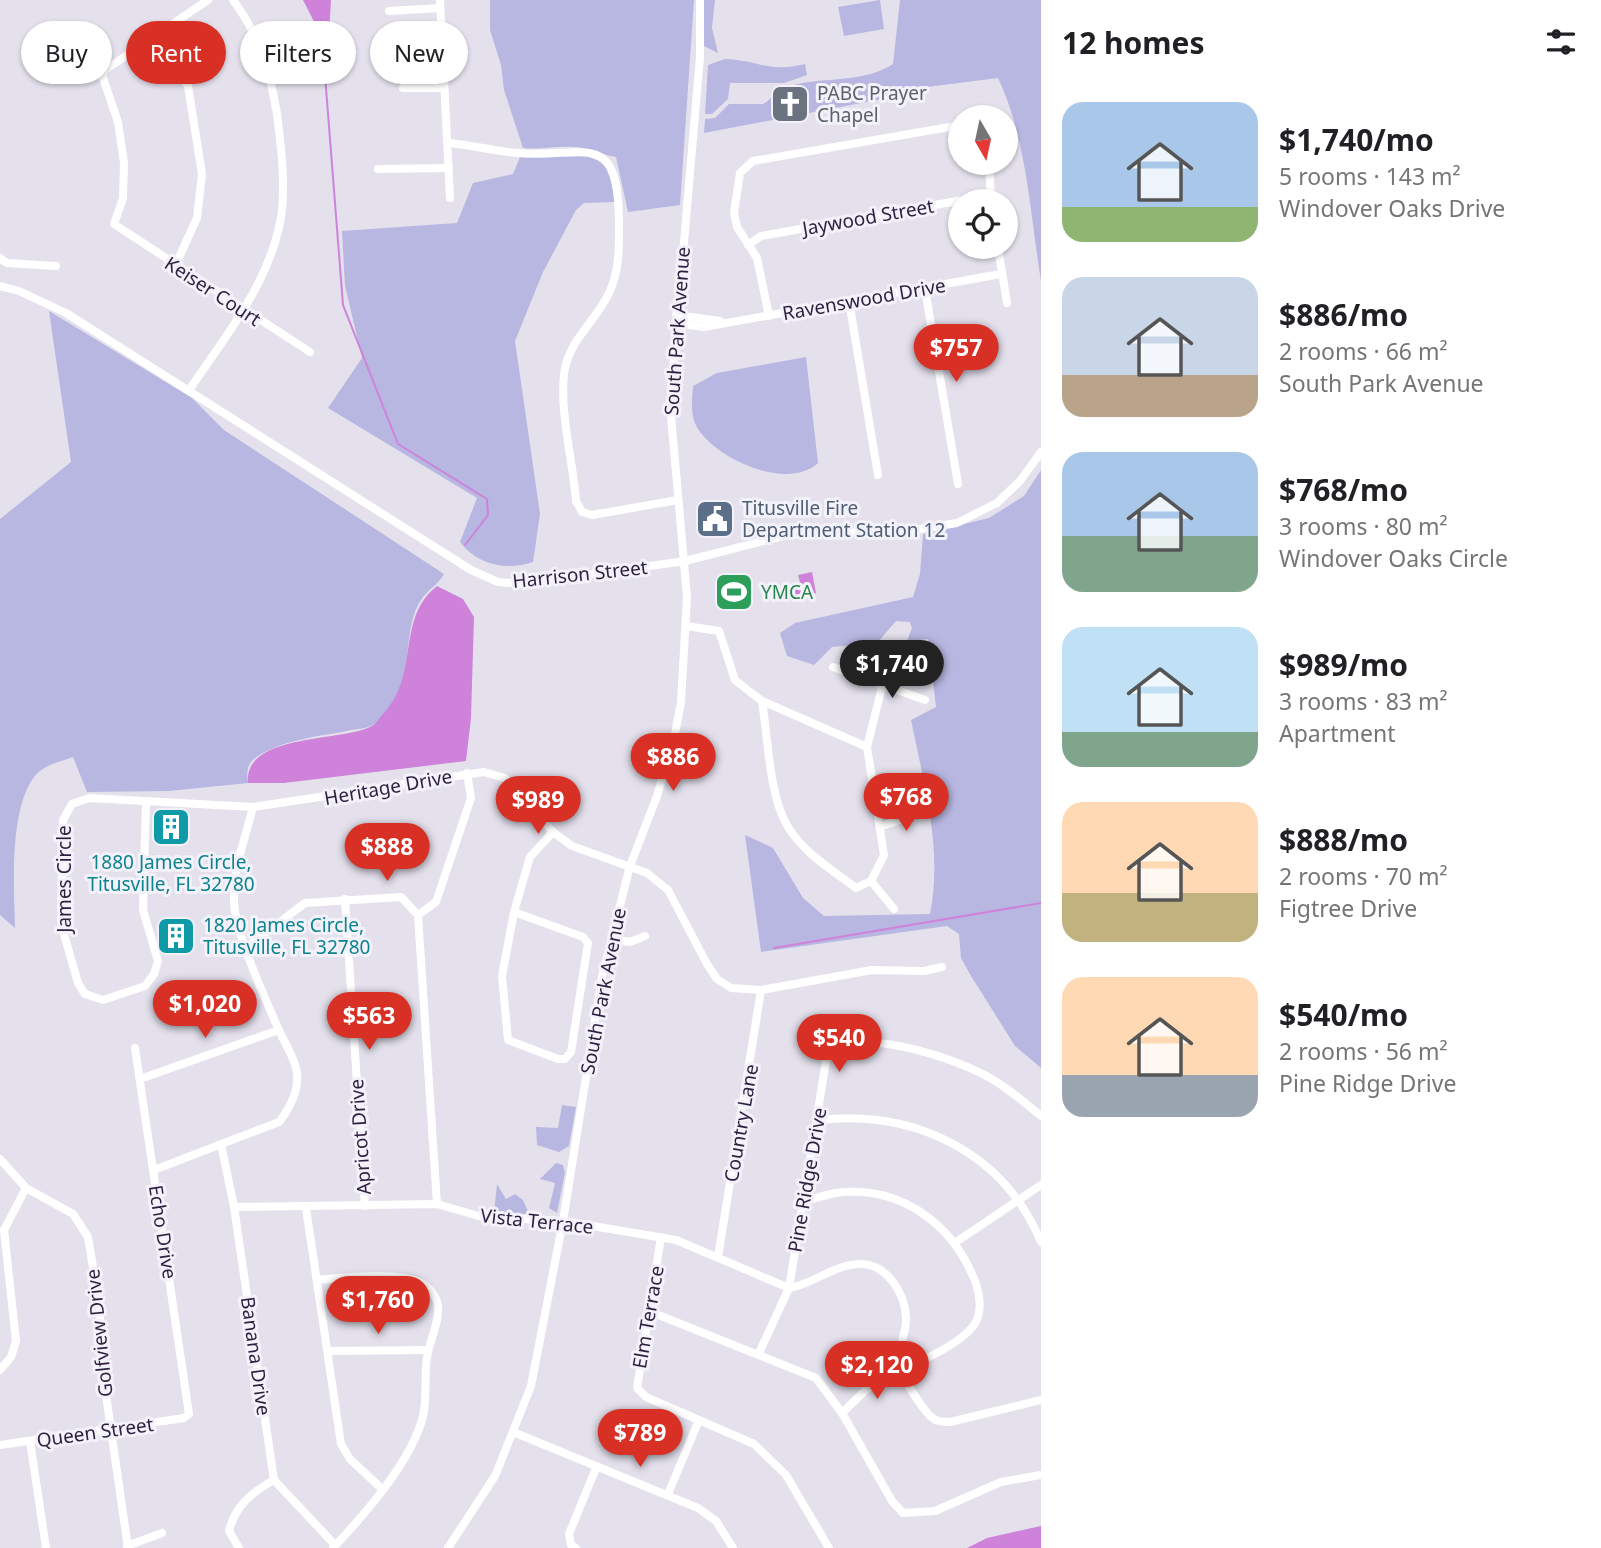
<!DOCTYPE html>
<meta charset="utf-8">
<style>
:root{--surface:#fff;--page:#f6f6f6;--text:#202124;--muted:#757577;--accent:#d93025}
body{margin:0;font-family:"Noto Sans",sans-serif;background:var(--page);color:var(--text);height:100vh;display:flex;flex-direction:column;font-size:26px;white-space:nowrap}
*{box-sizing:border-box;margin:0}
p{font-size:23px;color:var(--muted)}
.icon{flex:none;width:38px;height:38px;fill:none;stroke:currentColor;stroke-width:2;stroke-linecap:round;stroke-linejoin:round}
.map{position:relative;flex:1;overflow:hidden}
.side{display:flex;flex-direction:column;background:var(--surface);width:560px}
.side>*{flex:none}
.banner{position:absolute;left:21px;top:21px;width:665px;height:63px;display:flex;gap:14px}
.needle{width:46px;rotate:171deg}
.buttons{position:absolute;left:948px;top:105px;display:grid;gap:14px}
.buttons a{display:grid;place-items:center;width:70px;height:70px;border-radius:50%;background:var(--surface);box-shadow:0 2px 5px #0004;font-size:35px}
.price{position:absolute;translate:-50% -60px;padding:0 16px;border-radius:24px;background:var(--accent);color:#fff;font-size:23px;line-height:46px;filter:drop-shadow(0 2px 4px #0008)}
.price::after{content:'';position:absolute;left:50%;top:42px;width:21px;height:16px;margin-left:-10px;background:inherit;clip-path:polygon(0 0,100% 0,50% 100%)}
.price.selected{background:#222;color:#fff}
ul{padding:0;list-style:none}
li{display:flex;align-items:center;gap:21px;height:175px;padding:0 21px}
li span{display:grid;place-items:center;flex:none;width:196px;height:140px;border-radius:21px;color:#555}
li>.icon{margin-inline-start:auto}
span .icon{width:84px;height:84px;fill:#fffc;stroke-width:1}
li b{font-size:30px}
h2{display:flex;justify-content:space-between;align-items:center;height:84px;padding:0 21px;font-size:30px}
.chip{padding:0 24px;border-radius:32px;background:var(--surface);box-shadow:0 2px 5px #0004;font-size:24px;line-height:63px}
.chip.selected{background:var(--accent);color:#fff}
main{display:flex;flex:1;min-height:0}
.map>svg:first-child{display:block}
.green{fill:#b7b7e1}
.water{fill:#ce82d9}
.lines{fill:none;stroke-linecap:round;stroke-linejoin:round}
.stream{stroke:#ce82d9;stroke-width:2}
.minor{stroke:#fff;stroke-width:8}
.labels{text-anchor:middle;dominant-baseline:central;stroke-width:6;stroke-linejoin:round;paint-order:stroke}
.worship-label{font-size:19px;fill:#5b616d;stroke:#f3f1f9;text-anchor:start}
.street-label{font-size:19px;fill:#2e1f40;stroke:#f3f1f9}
.service-label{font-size:19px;fill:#4e5e75;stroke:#f3f1f9;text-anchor:start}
.leisure-label{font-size:19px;fill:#27864d;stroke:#f3f1f9;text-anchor:start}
.culture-label{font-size:19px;fill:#0d838f;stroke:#f3f1f9}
</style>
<main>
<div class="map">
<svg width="1041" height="1548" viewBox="0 0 1041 1548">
<rect width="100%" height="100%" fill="#e4e1ed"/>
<g class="green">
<path d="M490,0H694L680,205L628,212L616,157C601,155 589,147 573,147C556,146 540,150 523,148L504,90L501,65L490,30Z"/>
<polygon points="704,0 715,0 712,28 718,53 704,46"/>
<polygon points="880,0 884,29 844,36 838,7"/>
<path d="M900,0H1041V281C1030,214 1027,139 998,78L903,90V95L704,133L705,119L715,118L729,104H763C770,101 773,93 779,90C815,74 860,86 893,64Z"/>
<path d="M725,59C758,60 767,73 805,64L807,75L784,83H730L728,99L712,114H705L708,65Z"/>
<path d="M572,154C607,158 612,168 615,202L584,203L576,210L543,272L515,341L540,514L533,562C507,571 477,565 460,542L477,498L328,408L362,358L345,286L342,231L457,223L473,183L513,174L520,157Z"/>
<path d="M49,311L192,398L224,430L444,574C438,585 430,588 423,597C396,633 423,691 373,725C367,729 354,729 347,731C319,736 277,741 254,759C246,765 247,774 248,783L169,791L87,792L73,757C60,762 43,765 34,777C9,811 14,887 15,928L0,915V519L71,462Z"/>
<path d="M806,357L818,463C788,491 718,460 698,429C690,417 692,400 693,386L717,373Z"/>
<path d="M1041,470V1068L1015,1046L971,976L961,958L959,934L947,926L761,952L745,835L773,848L803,898L824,916L930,914C943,848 924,785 911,720L936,707L928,639L907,641L912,628L910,622L896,621L877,643L832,647L814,665L787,656L780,633L795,623L913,597L920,574L923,534L989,518L1024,496Z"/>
<polygon points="562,1105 576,1107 569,1146 559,1152 537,1145 536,1127 558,1128"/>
<polygon points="556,1163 563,1165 565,1173 557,1213 549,1208 555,1183 540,1179"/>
<polygon points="497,1184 506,1199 515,1194 523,1200 529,1214 494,1213"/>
</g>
<g class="water">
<polygon points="303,0 331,0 329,35 322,37"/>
<polygon points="812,572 816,593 796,596 793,584 800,582 798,575"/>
<path d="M437,586L463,599L474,617L471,718L466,761L284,783H248C243,733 343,742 372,726C376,724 380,717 383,714C421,674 395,619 437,586Z"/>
<polygon points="1041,1526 1041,1548 967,1548 987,1538"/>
</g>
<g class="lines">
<g class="stream">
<polyline points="322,37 343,305 398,444 487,499 488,515 465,545"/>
<polyline points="774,948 1041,903"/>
</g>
<g class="minor">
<polyline points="208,0 105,70 102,75 118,122 124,163 123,198 114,224 310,352"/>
<polyline points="440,0 450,198"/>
<polyline points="389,11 440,8"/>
<polyline points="158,33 188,86 202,174 197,218 175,266"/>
<polyline points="403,88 443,88"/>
<path d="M449,143C472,145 494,151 517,153C584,159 618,126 619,221C619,246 620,272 608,295C596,320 571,339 565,368C558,406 573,461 576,501L582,512L592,515L678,500"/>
<polyline points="989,163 991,201"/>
<polyline points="378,169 449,168"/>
<polyline points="748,245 761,236 991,195"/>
<polyline points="998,247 1007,303"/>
<polyline points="0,258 7,263 56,266"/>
<polyline points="0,286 19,291 66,313 471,570 498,582 523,584 685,561 787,535 914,530 957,523 997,503 1020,481 1041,452"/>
<polyline points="925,289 958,484"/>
<polyline points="849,301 878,475"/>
<polyline points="676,315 720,321"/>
<polyline points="769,316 757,258 737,227 734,213 740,173 753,161 961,125"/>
<polyline points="675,323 704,327 1001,274"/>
<path d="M189,390C226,336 274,277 282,210C285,178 281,146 277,114C270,72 259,34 233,0"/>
<path d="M686,626L719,631L735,680L745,688L762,701L867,747L884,855L871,881L856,888C832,870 804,853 788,827C769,796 768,738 762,701"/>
<polyline points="833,667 925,700"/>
<polyline points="867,747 892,647"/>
<polyline points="146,802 143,910 158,961 154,974 145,986 103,1000 85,994 78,983 61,924 63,820 72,804 89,798 253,807 484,772 505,778 553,832 572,846 647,873 668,890 707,964 717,979 731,988 761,990 872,970 924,971 942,967"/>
<polyline points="882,826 921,813"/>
<polyline points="871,881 894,909"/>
<polyline points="345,899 365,1206"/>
<polyline points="514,912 583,937 588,943 571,1052 565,1059 558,1059 508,1040 502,976 514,912 530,857 553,832"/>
<polyline points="418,915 437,1204"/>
<polyline points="611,939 630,942 645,936"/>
<polyline points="247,947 305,903 401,897 418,915 436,902 471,798 467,773"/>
<polyline points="140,1079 279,1030"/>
<path d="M818,1120C913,1109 1003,1151 1041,1242"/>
<polyline points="221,1144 234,1207 274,1480 335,1545"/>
<polyline points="0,1159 26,1188 73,1214 88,1237 99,1303 104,1381 128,1548"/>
<path d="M154,1170L279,1122C289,1109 299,1091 297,1073C295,1057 284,1043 278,1028C265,998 235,933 234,902C232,871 246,836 253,807"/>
<path d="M804,1201C818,1198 832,1192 846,1192C903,1189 950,1224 972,1274C979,1288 984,1311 974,1325C963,1340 938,1353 921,1361C910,1367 897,1368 886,1374C870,1384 856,1400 842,1413"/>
<path d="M234,1207L437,1204L482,1217L563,1221L676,1240L789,1288L826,1061C831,1053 835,1046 845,1044C885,1036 948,1057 983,1074C1004,1085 1023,1101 1041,1116"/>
<polyline points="306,1208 341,1444 350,1459 382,1489"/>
<polyline points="661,1237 637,1388 646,1397 754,1444 786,1475 829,1548"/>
<polyline points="956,1242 1041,1185"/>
<polyline points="718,1257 761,990"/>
<path d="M317,1280C340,1278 405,1271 423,1284C450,1302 434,1327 428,1352C423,1373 428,1394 423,1416C412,1461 365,1514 333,1548"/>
<polyline points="651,1312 816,1378 842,1413 892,1501 903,1513 935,1511 1001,1482 1041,1475"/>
<polyline points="328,1351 428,1350"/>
<path d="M759,1353L789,1288C814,1284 834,1264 861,1264C887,1264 905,1294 906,1317C907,1334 897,1348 899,1365C901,1376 925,1414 934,1419C938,1422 944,1422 950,1422L1041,1400"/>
<polyline points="0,1370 11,1357 16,1341 4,1230 26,1188"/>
<polyline points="513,1432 698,1508 716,1521 733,1548"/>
<polyline points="30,1441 46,1548"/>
<polyline points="0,1445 184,1418 189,1414 135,1048"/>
<polyline points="668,1494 699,1420"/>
<polyline points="127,1546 162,1533"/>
<path d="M239,1548L229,1531C235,1506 252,1492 274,1480"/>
<polyline points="448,1548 495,1476 531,1386 563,1221 602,977 630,866 657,796 674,739 681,702 687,597 670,404 700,57 700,0"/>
<polyline points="576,1548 571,1545 569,1534 596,1468"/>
</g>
</g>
<defs>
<symbol id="church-square" viewBox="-11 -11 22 22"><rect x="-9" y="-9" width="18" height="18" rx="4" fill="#6b7280" stroke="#f3f1f9"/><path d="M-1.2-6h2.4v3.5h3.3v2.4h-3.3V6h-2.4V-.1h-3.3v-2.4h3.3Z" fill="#fff"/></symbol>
<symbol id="civic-square" viewBox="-11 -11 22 22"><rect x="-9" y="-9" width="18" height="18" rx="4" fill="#5c6f8a" stroke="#f3f1f9"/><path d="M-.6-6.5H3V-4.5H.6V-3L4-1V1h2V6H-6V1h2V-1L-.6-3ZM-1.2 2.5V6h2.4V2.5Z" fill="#fff"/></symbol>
<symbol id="stadium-square" viewBox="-11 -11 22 22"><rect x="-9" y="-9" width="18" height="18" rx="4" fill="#2e9e5b" stroke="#f3f1f9"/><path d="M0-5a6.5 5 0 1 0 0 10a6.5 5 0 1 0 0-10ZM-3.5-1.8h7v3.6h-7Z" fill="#fff"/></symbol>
<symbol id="building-square" viewBox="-11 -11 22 22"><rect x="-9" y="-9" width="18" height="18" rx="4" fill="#0f9aa8" stroke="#f3f1f9"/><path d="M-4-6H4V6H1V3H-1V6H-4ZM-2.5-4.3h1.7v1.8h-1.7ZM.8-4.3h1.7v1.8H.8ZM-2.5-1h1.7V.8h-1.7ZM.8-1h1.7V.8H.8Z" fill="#fff"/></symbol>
</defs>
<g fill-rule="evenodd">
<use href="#church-square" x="768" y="82" width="44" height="44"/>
<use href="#civic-square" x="693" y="497" width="44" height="44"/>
<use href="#stadium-square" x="712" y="570" width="44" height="44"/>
<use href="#building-square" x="149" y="805" width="44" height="44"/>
<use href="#building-square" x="154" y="914" width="44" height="44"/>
</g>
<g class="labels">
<g class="worship-label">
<text x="817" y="93">PABC Prayer<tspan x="817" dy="22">Chapel</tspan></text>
</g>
<g class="street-label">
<text transform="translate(868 217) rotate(-10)">Jaywood Street</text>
<text transform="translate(213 291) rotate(33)">Keiser Court</text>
<text transform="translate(864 299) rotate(-10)">Ravenswood Drive</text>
<text transform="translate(677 331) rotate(-86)">South Park Avenue</text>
<text transform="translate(580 574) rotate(-6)">Harrison Street</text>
<text transform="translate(388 787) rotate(-10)">Heritage Drive</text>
<text transform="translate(64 879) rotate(-90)">James Circle</text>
<text transform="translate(603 991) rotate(-79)">South Park Avenue</text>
<text transform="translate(741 1123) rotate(-80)">Country Lane</text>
<text transform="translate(360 1137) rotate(-94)">Apricot Drive</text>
<text transform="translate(807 1180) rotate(-80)">Pine Ridge Drive</text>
<text transform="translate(537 1221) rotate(6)">Vista Terrace</text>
<text transform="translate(163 1232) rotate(81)">Echo Drive</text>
<text transform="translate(648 1317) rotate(-80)">Elm Terrace</text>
<text transform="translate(99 1333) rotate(-96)">Golfview Drive</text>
<text transform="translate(256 1356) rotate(82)">Banana Drive</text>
<text transform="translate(95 1432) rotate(-8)">Queen Street</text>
</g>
<g class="service-label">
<text x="742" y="508">Titusville Fire<tspan x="742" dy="22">Department Station 12</tspan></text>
</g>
<g class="leisure-label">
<text x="761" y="592">YMCA</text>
</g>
<g class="culture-label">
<text x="171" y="862">1880 James Circle,<tspan x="171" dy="22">Titusville, FL 32780</tspan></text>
<text x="203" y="925" text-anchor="start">1820 James Circle,<tspan x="203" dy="22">Titusville, FL 32780</tspan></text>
</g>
</g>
</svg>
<div class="buttons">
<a><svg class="needle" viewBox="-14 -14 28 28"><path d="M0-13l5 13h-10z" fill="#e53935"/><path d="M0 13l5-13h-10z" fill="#757577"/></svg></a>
<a><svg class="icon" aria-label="locate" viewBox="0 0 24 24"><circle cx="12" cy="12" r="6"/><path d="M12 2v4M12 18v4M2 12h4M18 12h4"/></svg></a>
</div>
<b class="price" style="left:956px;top:384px">$757</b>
<b class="price selected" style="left:892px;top:700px">$1,740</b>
<b class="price" style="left:673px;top:793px">$886</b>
<b class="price" style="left:906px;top:833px">$768</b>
<b class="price" style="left:538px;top:836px">$989</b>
<b class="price" style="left:387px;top:883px">$888</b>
<b class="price" style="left:205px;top:1040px">$1,020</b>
<b class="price" style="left:369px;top:1052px">$563</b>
<b class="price" style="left:839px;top:1074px">$540</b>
<b class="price" style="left:378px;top:1336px">$1,760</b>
<b class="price" style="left:877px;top:1401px">$2,120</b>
<b class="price" style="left:640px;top:1469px">$789</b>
<div class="banner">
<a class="chip">Buy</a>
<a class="chip selected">Rent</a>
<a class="chip">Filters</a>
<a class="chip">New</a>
</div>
</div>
<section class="side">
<h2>12 homes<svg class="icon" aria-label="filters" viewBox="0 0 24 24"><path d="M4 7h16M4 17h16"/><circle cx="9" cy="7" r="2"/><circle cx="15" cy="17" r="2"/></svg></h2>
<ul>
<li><span style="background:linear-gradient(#a9c7e8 75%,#8fb573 0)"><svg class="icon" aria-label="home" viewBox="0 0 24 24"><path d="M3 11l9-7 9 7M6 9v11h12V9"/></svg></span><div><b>$1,740/mo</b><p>5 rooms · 143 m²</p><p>Windover Oaks Drive</p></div></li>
<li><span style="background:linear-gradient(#c9d6e8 70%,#b9a48a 0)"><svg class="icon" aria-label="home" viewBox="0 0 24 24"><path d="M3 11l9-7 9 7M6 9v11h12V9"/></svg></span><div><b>$886/mo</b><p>2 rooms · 66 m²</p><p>South Park Avenue</p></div></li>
<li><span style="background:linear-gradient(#a9c7e8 60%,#7fa58c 0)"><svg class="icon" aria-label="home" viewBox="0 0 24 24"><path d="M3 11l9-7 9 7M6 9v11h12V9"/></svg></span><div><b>$768/mo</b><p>3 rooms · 80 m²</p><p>Windover Oaks Circle</p></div></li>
<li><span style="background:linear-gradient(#bfe0f5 75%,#7fa58c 0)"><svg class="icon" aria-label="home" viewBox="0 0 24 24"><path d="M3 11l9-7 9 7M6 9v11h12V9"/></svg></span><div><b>$989/mo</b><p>3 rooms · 83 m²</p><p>Apartment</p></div></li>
<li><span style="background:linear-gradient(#ffd9b3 65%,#c2b280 0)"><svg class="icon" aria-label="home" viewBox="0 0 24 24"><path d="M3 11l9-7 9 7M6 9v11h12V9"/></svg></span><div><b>$888/mo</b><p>2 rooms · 70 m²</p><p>Figtree Drive</p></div></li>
<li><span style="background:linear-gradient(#ffd9b3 70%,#9aa5b1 0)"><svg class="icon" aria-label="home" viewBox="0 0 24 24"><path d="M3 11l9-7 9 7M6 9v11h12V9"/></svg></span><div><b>$540/mo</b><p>2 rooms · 56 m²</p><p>Pine Ridge Drive</p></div></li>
</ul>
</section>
</main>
